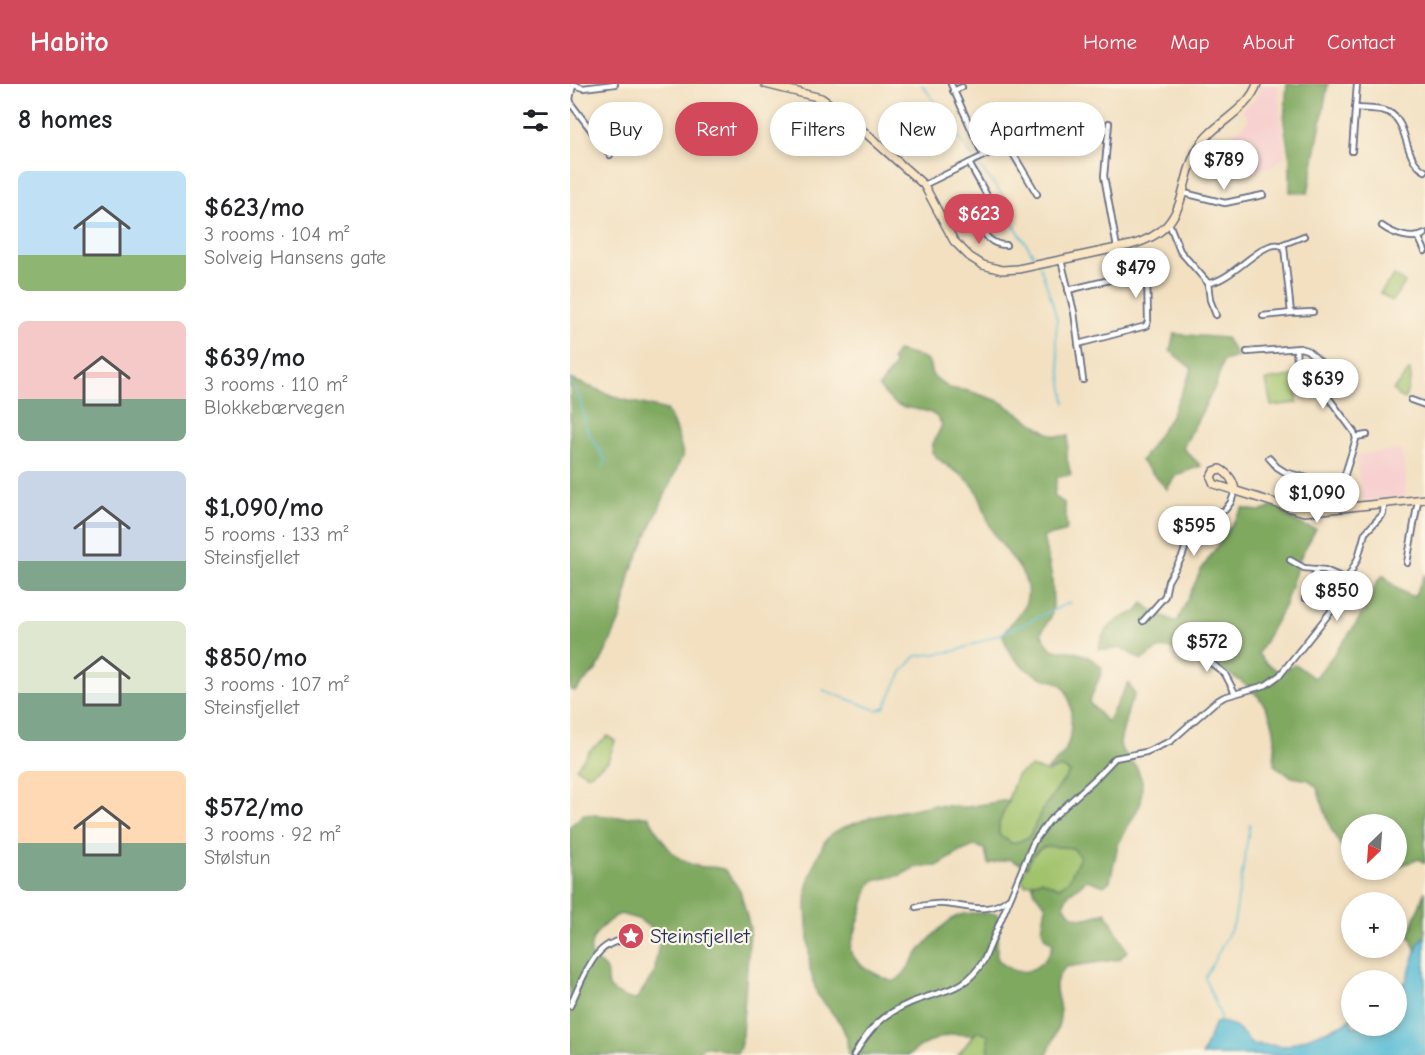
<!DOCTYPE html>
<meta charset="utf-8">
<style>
:root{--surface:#fff;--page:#f6f6f6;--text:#202124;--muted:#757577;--accent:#d1495b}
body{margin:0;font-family:"Comic Neue",sans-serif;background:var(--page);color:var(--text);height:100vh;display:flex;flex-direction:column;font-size:22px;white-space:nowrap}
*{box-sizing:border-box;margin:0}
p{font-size:20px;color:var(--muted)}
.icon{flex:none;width:33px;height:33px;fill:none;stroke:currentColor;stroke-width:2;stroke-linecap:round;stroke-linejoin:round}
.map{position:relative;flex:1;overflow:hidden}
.side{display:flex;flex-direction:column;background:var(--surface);width:570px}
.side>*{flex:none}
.guide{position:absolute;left:18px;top:18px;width:570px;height:54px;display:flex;gap:12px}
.needle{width:39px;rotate:205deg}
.fabs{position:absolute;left:771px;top:730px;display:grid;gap:12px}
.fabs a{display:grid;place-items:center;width:66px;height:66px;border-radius:50%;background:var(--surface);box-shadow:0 3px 9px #0003;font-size:30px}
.price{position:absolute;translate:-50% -51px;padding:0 14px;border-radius:21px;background:#fff;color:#222;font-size:20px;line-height:39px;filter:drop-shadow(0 2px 3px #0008)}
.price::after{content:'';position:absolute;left:50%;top:36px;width:18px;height:14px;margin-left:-9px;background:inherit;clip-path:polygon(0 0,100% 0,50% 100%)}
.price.active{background:var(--accent);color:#fff}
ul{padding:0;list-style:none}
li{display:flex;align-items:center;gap:18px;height:150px;padding:0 18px}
li span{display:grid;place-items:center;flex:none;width:168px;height:120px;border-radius:9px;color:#555}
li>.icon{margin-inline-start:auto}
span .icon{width:72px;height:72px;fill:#fffc;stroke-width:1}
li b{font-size:26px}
h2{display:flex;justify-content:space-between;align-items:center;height:72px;padding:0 18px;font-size:26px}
.chip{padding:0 21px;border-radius:27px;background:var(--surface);box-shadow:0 3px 9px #0003;font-size:21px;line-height:54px}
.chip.active{background:var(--accent);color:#fff}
header{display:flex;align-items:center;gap:36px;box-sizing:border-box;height:84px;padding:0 30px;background:var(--accent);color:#fff}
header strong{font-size:28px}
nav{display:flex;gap:33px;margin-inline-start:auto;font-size:21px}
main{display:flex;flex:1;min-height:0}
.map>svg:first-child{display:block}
.built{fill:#f7d0cf}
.green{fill:#a1c36c;stroke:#5e7965;stroke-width:1.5}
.forest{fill:#80a960;stroke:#4e6c5f;stroke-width:1.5;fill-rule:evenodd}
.water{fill:#57bcd6;stroke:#39769a;stroke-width:1.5}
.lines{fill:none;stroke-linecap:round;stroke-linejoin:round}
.stream{stroke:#57bcd6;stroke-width:1.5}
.street-casing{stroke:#666d81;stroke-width:8}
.secondary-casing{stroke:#666d81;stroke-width:10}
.street{stroke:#fff;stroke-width:4.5}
.secondary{stroke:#fbe6c4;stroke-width:7}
.labels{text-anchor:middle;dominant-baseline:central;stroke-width:4.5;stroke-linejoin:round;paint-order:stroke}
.poi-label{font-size:21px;fill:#1b2f5e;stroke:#fcf5e5;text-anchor:start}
</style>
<header>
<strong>Habito</strong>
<nav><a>Home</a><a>Map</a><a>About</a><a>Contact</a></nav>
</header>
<main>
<section class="side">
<h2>8 homes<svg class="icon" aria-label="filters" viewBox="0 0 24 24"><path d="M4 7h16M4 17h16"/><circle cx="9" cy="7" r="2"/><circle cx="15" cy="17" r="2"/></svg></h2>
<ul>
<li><span style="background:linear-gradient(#bfe0f5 70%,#8fb573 0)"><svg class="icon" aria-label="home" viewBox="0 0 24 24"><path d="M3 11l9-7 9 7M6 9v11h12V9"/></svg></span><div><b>$623/mo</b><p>3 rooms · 104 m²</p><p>Solveig Hansens gate</p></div></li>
<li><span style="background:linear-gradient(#f6c9c9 65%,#7fa58c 0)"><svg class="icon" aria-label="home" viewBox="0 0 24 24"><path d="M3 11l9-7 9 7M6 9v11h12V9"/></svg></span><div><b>$639/mo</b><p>3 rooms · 110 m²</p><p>Blokkebærvegen</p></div></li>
<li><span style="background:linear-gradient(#c9d6e8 75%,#7fa58c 0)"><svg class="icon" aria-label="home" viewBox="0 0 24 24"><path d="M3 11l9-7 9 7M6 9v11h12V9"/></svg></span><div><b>$1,090/mo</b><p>5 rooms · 133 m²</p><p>Steinsfjellet</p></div></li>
<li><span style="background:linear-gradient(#dfe7d0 60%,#7fa58c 0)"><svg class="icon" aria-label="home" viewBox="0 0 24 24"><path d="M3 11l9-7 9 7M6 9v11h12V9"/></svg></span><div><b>$850/mo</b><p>3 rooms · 107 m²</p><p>Steinsfjellet</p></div></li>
<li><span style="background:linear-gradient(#ffd9b3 60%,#7fa58c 0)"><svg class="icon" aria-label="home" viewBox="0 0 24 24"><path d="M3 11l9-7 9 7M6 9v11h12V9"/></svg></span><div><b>$572/mo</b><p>3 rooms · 92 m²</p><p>Stølstun</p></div></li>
</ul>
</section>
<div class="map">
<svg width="855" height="971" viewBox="0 0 855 971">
<rect width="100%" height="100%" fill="#fcf5e5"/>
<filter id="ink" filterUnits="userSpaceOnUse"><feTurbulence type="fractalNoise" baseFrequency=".0167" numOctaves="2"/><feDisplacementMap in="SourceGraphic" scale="12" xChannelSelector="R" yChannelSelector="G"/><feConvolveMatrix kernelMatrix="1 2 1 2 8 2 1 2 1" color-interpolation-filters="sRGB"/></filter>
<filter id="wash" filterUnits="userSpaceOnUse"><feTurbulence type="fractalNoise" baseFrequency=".008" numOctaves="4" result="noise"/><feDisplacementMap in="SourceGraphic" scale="24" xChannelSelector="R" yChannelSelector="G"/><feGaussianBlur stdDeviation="1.35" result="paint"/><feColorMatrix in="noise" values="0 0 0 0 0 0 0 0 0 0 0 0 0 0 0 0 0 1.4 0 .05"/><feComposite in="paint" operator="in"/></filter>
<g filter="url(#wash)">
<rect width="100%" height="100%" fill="#f2e0c1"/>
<g class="built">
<polygon points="690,0 707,0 715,73 699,85 655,91 650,71 642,68 679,36 672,26 687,13"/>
<polygon points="831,365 836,392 836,413 793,417 788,387 787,371"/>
</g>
<g class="green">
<polygon points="824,191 835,199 822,217 810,209"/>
<polygon points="840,286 841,293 835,315 828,312 823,306"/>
<polygon points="728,291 727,319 701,322 696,296"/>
<polygon points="38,652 45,657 38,677 20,690 16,690 6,684 20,666"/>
<polygon points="460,683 479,688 491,683 500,688 473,725 459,753 443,760 429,751 429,739 447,691"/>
<path d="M478,762L503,764L510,773L499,796L488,804L471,796L455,801L451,794C458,781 462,765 478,762Z"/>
<polygon points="407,947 418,951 419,971 388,971"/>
</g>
<g class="forest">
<polygon points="717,0 758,0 738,109 720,108 720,76 714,38"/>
<polygon points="604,250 656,254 668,273 653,277 646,301 613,364 631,382 606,391 597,405 571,377 600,334 622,285 600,267"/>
<path d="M327,267L352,273L359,278L362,291L379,304L399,307L429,317L478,349L485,352H498L497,375L501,391L487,393L484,412L494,419L497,444L494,448L473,453L482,493L483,522L481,533L471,549C474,554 477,561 482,565C487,568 491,567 497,567C510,568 524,574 532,584L531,590L519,618L537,638L558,599L565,610L559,623L550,658L551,665L567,684L572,697L571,719L548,761L540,797L534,802L517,796L497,812L494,820C503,840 519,835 536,828L557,867L550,875L496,883C476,902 492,913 490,934C488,947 482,959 477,971H419L418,951L407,947L404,951L382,950L366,955L351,962L339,971H278L277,954L271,940L247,910L240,885L236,823L237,802L245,778L255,757L261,750L272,744L302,733L362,721L397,723L439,716L429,739V751L443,760L459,753L473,725L500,688L491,683L476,687C482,681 491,674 495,667C503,652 504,618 494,604C489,597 480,596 473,594C453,586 439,572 433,552C438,539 452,532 456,518C465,490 433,468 422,446C415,432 413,416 404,403C395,389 375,385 362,368L363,360L372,341C364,321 340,328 326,320C319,316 314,309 309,303L325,281L322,276ZM404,762L415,765L418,780L439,775L457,783C467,757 479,762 503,764L510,773L499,796L489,804L471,796L462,799L465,809L476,822L472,846L475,854L483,859C479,879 456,896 437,883C433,880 428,877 427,873C425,861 431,846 428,830C416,829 401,828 390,831C375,836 354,861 345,873C339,882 334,893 323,898C307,890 286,884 280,865L299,802L303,797L331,791L346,783L367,782L390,768Z"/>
<path d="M0,295L51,315L96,326C102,333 111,360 113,371L61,487L51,533L37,565L27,585L5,607L0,606Z"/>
<path d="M707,418C715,432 730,442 746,445L730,474L715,521L688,570L696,579L711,589L723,581H726L744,594L746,593C765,569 784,546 798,519C803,510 805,496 814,491C821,502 831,508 844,513L855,490V779L849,775L827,783L826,741H782L781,779L761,745L747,704L739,696L722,693L704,681C705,663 707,647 699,630C687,600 654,587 627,575C617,570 607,564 596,564C587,563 579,571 572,576L551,564L538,566L529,565C530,545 550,532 567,528L573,519L586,529L607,538L631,486L673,424C686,428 697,429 707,418Z"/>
<path d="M14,730L49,733L78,732C91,753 100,776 127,782C136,784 147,782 155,786L170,806L180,844L172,950L170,964L167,969L134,962L123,971H0V742ZM50,830L68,835L91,851L86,875L85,888L66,916C59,916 41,908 38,901C36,897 38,891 36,887C34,881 26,879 23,874C13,857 37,836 50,830Z"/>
<polygon points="784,786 819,786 797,794 786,791"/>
<polygon points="855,807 855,852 846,867 839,851"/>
</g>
<path class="water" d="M855,852V971H632L645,939C661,935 673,949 682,960L716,962L774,940L781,934L782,942H826L827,903L836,898L848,861Z"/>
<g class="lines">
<g class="stream">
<polyline points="352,0 403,74"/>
<polyline points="406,78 432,110 444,141 468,178"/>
<polyline points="470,182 482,217 487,236 486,255 495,319"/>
<polyline points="0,296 9,312 17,346 36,377 33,383"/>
<polyline points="253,606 307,626 315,623 332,588 346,572 386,567 438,547 501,518"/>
<polyline points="650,938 650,930 635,894 664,839 680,740"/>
</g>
</g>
</g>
<g filter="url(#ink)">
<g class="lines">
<defs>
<g id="street">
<polyline points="1,0 13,4 45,0"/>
<polyline points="381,0 413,71"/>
<polyline points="3,1 0,15 2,21 40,71"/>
<polyline points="383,7 392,3"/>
<path d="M785,24C796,25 808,24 818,28C840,38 832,75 855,87"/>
<polyline points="539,39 534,92 547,164"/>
<polyline points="25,51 52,30 58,23"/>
<polyline points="782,67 787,0"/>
<polyline points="399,79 430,135 413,146"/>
<polyline points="354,101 434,62 442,68 467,110"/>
<polyline points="614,109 655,119 693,111"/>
<path d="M402,129C412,144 416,161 436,161"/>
<path d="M599,139L610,167L638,199C664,197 695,150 714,163L721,229L693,232"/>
<path d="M812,142C823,150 842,157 855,150"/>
<polyline points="849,154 855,167"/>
<polyline points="711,161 734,152"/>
<polyline points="491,176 504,228 513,296"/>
<polyline points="577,187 594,183"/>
<polyline points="638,199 640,216 646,231"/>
<polyline points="498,206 577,187 578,237 576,242 508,260"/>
<polyline points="721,229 743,228"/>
<polyline points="726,265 728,291"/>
<polyline points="677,268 730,264 737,266 753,280 758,313 784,348 786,355 771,403 775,424"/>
<polyline points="841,316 855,321"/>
<polyline points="786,353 797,351"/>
<polyline points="699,374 707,383 715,388 771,403"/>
<polyline points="720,476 734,484 755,486 778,496"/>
<polyline points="837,479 848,417"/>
<polyline points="735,514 747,485"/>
<polyline points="573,537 595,512 598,497 612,473 619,453 636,433 655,426 661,418 665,407"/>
<polyline points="620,562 655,590 665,609"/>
<path d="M346,823C356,821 365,819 375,820C398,822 418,831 438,815"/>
<path d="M0,922C12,898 24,853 58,857"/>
<path d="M284,971C299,945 312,931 340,919C373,905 394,909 414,876L463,759L479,737L526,694L545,674L576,668L601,657L644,619L654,613L696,601L710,591L762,526L788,474L795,449L813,430L814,421"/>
</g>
<g id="secondary">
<path d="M195,0L251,14L273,29L354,101L384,157L400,173L413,181L432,186L448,185L561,161C575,157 588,151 597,141C617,118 613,88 628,64C643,39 678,27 687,0"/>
<path d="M665,407C664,398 659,390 650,385L644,387L641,393L644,400L734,428L855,415"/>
</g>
</defs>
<use href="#street" class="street-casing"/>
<use href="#secondary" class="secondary-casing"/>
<use href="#street" class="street"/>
<use href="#secondary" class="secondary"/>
</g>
</g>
<defs>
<symbol id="sight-disc" viewBox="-11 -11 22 22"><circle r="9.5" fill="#d1495b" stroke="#fcf5e5"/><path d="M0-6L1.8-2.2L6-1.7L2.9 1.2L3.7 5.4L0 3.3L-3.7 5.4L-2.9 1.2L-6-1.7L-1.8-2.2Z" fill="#fff"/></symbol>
</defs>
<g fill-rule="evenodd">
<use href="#sight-disc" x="46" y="837" width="30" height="30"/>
</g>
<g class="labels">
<g class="poi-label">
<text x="80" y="852">Steinsfjellet</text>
</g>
</g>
</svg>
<div class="fabs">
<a><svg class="needle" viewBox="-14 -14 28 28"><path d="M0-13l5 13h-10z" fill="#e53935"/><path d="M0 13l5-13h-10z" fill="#757577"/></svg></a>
<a>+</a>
<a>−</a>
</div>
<b class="price" style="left:654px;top:107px">$789</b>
<b class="price active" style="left:409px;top:161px">$623</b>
<b class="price" style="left:566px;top:215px">$479</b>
<b class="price" style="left:753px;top:326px">$639</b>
<b class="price" style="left:747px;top:440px">$1,090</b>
<b class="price" style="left:624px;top:473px">$595</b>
<b class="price" style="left:767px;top:538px">$850</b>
<b class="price" style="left:637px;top:589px">$572</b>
<div class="guide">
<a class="chip">Buy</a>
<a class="chip active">Rent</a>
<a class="chip">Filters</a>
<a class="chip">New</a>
<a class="chip">Apartment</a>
</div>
</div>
</main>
